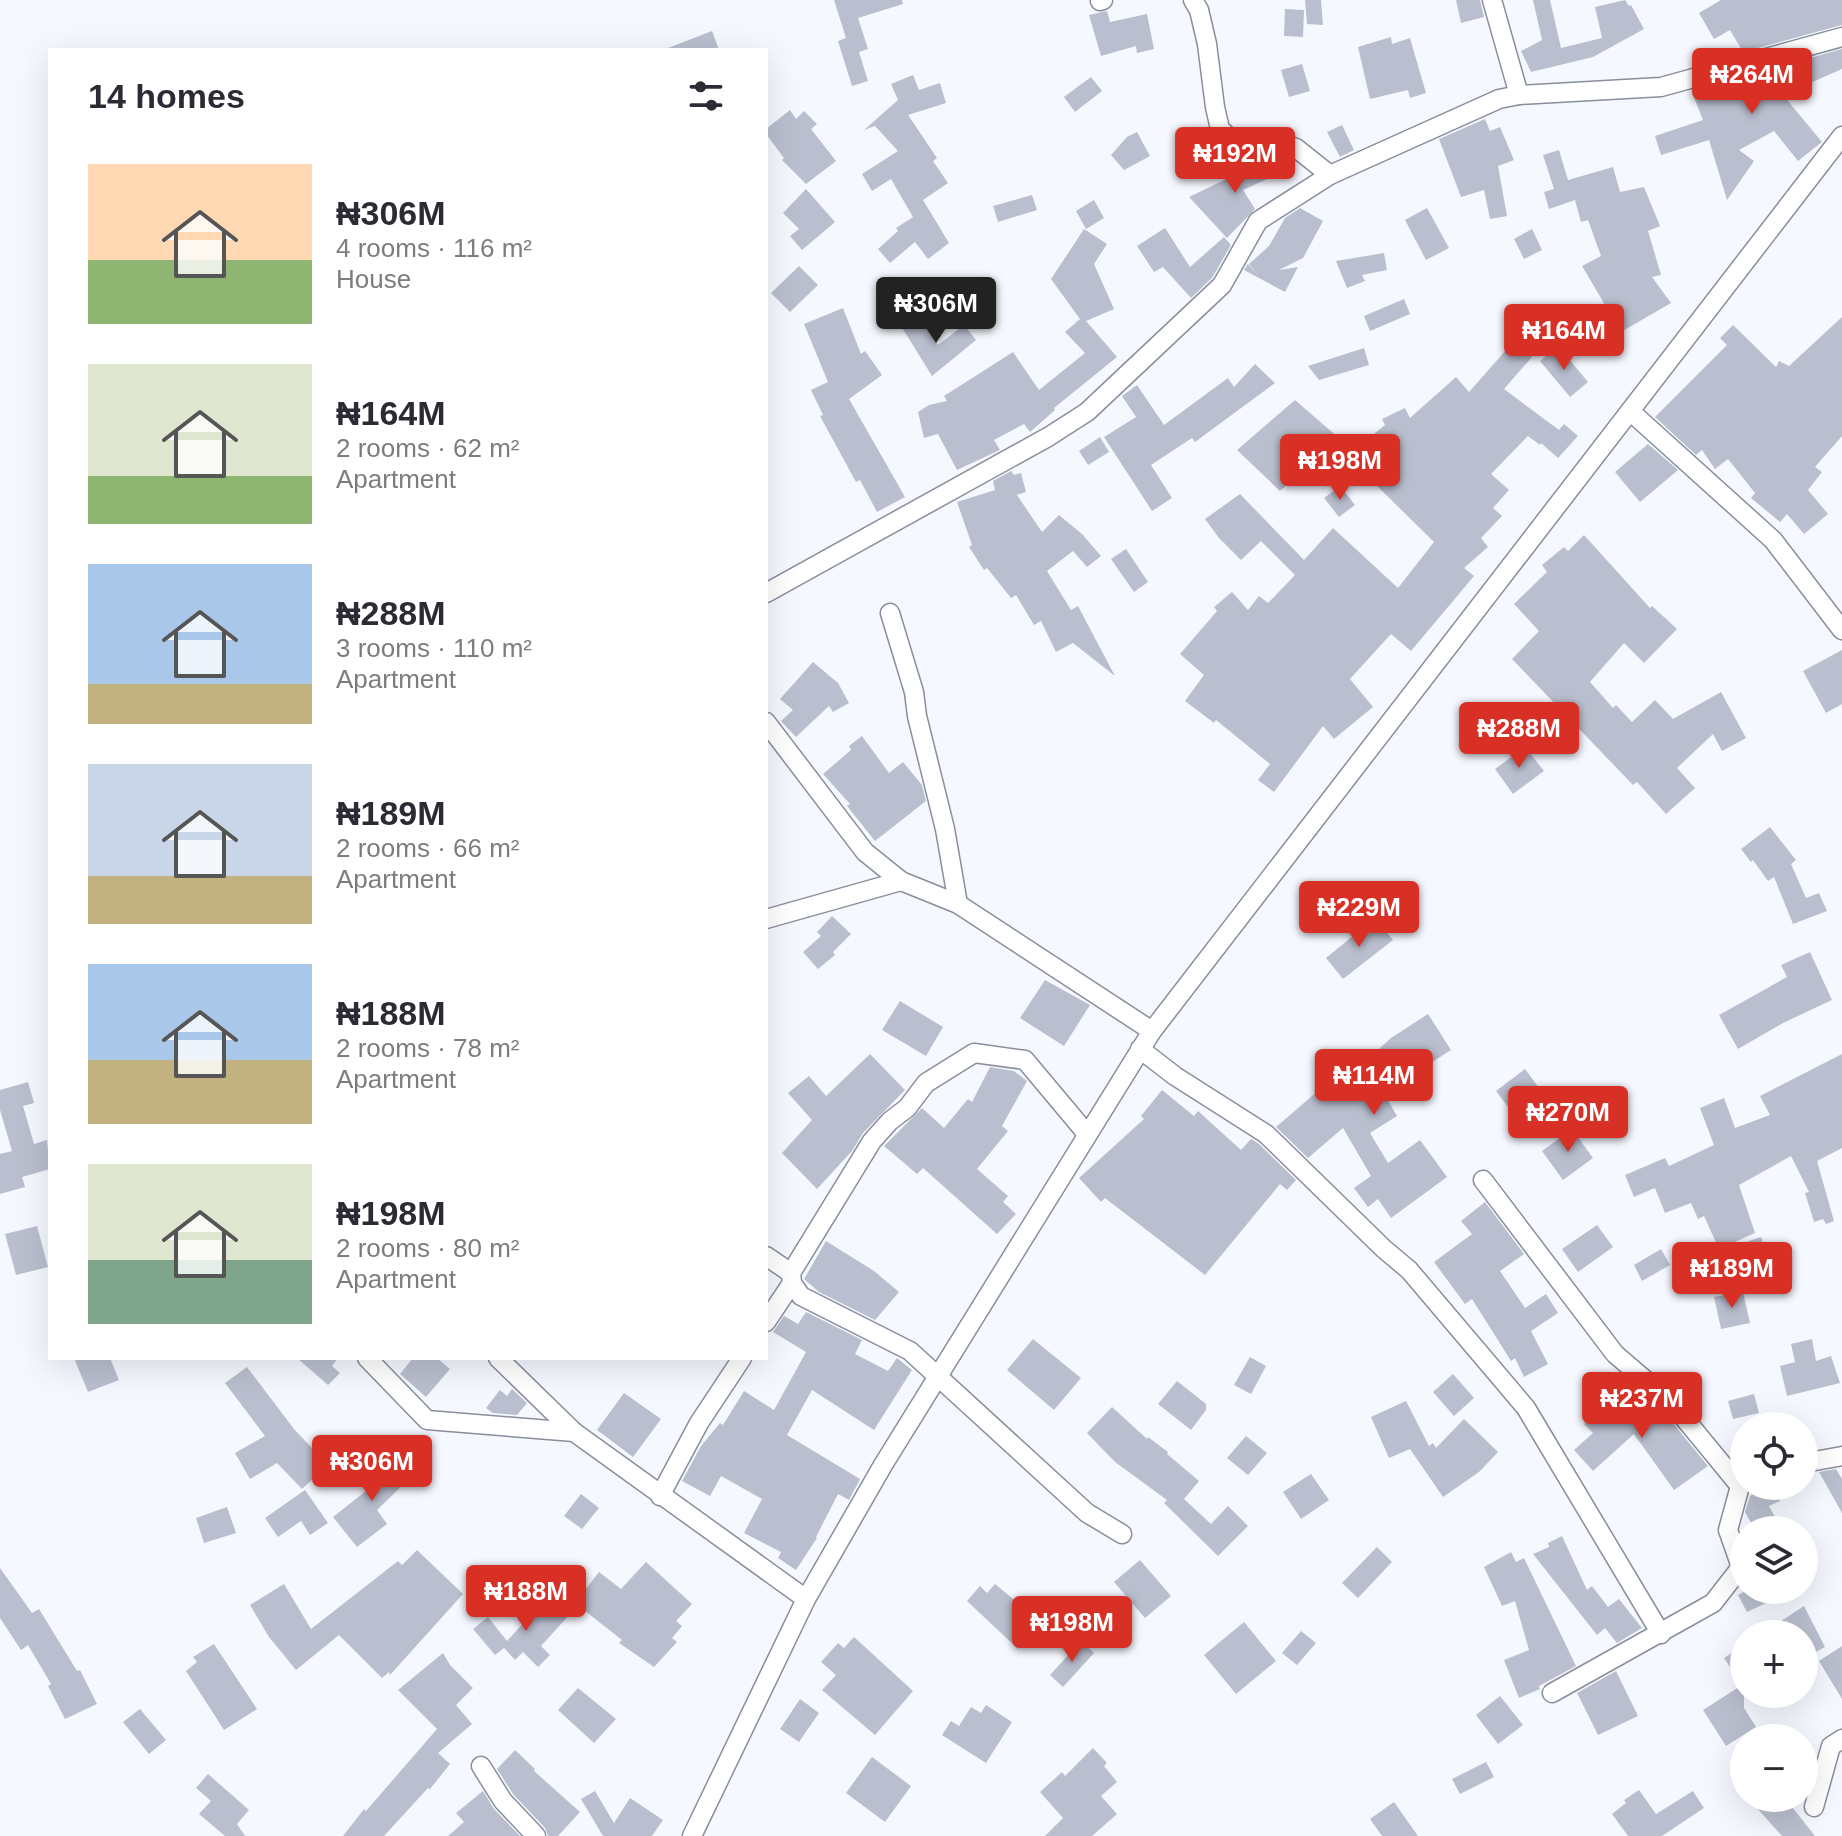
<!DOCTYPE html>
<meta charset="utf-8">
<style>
:root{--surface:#fff;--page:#f7f7f7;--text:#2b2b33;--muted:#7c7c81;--accent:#d93025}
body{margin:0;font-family:Arial,sans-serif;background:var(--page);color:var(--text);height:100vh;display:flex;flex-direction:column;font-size:30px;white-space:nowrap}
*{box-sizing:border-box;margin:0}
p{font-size:26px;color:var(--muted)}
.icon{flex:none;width:44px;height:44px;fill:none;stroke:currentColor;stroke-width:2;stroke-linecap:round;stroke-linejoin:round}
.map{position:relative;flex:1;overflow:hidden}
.drawer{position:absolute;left:48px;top:48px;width:720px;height:1312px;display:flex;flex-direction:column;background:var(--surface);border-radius:0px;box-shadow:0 8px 32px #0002}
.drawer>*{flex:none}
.tools{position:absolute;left:1730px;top:1412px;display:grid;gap:16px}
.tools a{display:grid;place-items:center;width:88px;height:88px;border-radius:50%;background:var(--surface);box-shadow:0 8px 32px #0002;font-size:40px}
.price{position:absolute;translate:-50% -68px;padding:0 18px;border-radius:8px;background:var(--accent);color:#fff;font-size:26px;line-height:52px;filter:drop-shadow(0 2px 4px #0008)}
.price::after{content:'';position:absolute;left:50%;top:48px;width:24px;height:18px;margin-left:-12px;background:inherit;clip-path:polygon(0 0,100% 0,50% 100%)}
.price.selected{background:#222;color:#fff}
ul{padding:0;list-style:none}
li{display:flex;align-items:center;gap:24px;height:200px;padding:0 40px}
li span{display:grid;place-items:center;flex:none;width:224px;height:160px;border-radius:0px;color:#555}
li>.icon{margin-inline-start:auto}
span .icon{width:96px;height:96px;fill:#fffc;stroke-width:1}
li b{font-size:34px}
h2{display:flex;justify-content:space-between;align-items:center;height:96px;padding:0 40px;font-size:34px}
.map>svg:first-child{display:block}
.building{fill:#babfcf}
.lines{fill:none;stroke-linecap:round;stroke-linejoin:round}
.street-casing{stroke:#898e9d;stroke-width:21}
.street{stroke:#fff;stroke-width:18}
</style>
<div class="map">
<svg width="1842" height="1836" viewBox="0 0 1842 1836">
<rect width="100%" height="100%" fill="#f6f8ff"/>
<g class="building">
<polygon points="834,0 902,0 903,4 858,18 868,49 859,52 868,81 852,86 838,41 846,38"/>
<polygon points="1305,0 1321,0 1323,25 1307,24"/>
<polygon points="1456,0 1480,0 1484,17 1461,23"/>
<polygon points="1533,0 1550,0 1561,48 1602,38 1595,7 1625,0 1629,6 1631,5 1644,29 1593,57 1531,72 1521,51 1542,40"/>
<polygon points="1721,0 1842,0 1842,25 1743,52 1730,30 1714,39 1699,13"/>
<polygon points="1285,9 1304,10 1303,37 1284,36"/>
<polygon points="1107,11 1110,22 1147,14 1154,49 1137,53 1136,46 1101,56 1089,15"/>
<polygon points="712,31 719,50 668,50 668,48"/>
<polygon points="1391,37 1392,44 1410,38 1426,93 1410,98 1408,90 1370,99 1358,47"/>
<polygon points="1842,49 1842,69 1783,95 1822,142 1798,161 1774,131 1739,150 1754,161 1727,200 1709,140 1661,155 1655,136 1703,120 1693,95 1724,82"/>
<polygon points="1302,64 1310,91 1289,97 1281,70"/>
<polygon points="913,75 919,90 940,83 946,103 908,115 937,158 933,161 948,183 923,200 949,243 928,259 915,242 890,263 878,249 898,231 896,228 913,217 891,179 872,191 862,174 898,151 875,126 864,130 898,100 891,84"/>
<polygon points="1091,77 1102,91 1075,112 1064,97"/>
<polygon points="790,110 796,119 804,111 817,124 811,129 836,161 806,184 782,160 784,158 766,134 766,129"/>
<polygon points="1485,119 1490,131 1500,127 1514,160 1498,166 1507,216 1490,219 1484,190 1461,197 1439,139"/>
<polygon points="1342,125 1354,150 1340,157 1327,132"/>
<polygon points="1137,132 1150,156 1124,170 1111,155 1127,137"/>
<polygon points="1559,150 1568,180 1613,167 1620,192 1644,187 1660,226 1648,231 1661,275 1652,277 1671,303 1621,332 1582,266 1601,256 1588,220 1581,222 1575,200 1549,209 1544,192 1554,189 1543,155"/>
<polygon points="1274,156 1280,156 1287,170 1243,190 1255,209 1227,238 1189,197"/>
<polygon points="806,189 835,222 802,250 790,236 799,229 783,213"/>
<polygon points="1032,195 1037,210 998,222 993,206"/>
<polygon points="1094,200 1104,218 1086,229 1076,211"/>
<polygon points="1300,208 1323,221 1303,258 1279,270 1298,267 1285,292 1244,270 1248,264 1257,274 1249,264 1269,246 1285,218"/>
<polygon points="1427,208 1449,248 1426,260 1405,220"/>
<polygon points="1165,228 1190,267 1224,237 1231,245 1212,278 1191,298 1163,267 1154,272 1137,246"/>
<polygon points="1084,229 1107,244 1094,264 1114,309 1086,321 1117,357 1054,408 1055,410 1030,432 1024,424 994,440 1000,450 957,470 938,434 924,438 918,412 929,405 947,401 944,396 1013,352 1039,390 1085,353 1065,332 1080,319 1051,279"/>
<polygon points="1532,229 1542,250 1524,259 1514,239"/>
<polygon points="1384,253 1387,270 1362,275 1365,281 1347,288 1336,261"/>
<polygon points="799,266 818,285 790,312 771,293"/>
<polygon points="1404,299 1410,314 1370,331 1364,316"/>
<polygon points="843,308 861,354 865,351 882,375 849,399 905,497 877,512 860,480 856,482 820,416 823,415 811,390 828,382 804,324"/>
<polygon points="917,315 938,345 964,325 976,340 932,376 901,326"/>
<polygon points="1842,317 1842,436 1815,467 1822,472 1808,490 1828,514 1804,534 1787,514 1780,522 1751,498 1755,493 1728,459 1715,469 1702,450 1696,455 1655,417 1727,345 1720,338 1733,325 1776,367 1779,361 1789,366"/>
<polygon points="1514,341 1532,357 1504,389 1559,430 1564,424 1578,436 1558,458 1541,443 1540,445 1528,436 1491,474 1509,490 1493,508 1502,516 1481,538 1488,547 1464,568 1474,576 1411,651 1391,634 1350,679 1373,707 1334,739 1323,726 1274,792 1258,780 1270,764 1216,720 1214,723 1185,701 1204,675 1180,654 1217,611 1214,607 1232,592 1248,610 1259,596 1268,603 1295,575 1261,541 1241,560 1219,538 1205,519 1240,494 1304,560 1333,528 1398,588 1434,542 1372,481 1380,473 1358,447 1385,425 1382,419 1405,408 1410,418 1456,377 1469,392"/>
<polygon points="1558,346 1588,382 1570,397 1540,361"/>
<polygon points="1364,348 1369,365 1319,380 1308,366"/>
<polygon points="1255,364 1275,383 1195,442 1192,438 1151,465 1172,498 1152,511 1104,437 1136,417 1122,396 1137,385 1164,425 1228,378 1234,387"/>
<polygon points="1295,400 1347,445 1353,456 1338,465 1328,449 1280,491 1237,450"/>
<polygon points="1100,437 1109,452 1088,465 1079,451"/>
<polygon points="1648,444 1678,470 1640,502 1615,472"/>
<polygon points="1011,471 1014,475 1021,473 1026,492 1017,495 1042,532 1059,515 1082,534 1101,556 1087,567 1073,551 1047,571 1071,610 1078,606 1115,676 1073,643 1056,652 1041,621 1034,625 1016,595 1011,598 987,568 984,570 969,547 972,545 957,502 995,490 993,481"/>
<polygon points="1340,486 1355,505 1339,517 1324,498"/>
<polygon points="1584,535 1650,608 1652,606 1677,629 1644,663 1624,643 1590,682 1613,708 1616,705 1632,722 1655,700 1673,719 1721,692 1746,738 1722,751 1713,734 1677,768 1695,788 1666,814 1637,782 1633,785 1512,659 1539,631 1514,604 1547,572 1542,565 1564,547 1568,551"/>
<polygon points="1126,549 1148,582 1134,592 1111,559"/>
<polygon points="1842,650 1842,704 1826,713 1803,671"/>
<polygon points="813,662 838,683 849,703 833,712 829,706 796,737 781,721 793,710 780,699"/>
<polygon points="862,736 889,773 903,762 922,785 926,801 875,841 847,806 850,804 823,774 851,750 849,746"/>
<polygon points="1525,747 1544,771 1513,794 1495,769"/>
<polygon points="1770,827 1796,860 1791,864 1806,898 1819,893 1827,911 1793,924 1774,877 1768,881 1753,860 1751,862 1741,849"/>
<polygon points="832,916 851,934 833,952 835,955 818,969 803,952 821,936 817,932"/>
<polygon points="1375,918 1393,940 1343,979 1326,958"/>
<polygon points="1810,952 1832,1000 1783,1023 1738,1049 1719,1015 1787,977 1781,965"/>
<polygon points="1045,980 1090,1005 1064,1046 1020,1018"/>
<polygon points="900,1001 943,1027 926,1056 882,1030"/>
<polygon points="1428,1014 1451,1050 1407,1078 1386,1097 1397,1116 1370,1133 1388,1163 1420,1140 1447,1177 1391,1218 1378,1199 1368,1207 1354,1188 1371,1176 1343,1128 1308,1158 1276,1127 1326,1084 1322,1079 1344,1059 1355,1071 1391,1038"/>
<polygon points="870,1054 905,1090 863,1133 852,1151 817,1189 782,1153 812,1120 788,1093 809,1076 826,1096"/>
<polygon points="1842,1054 1842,1148 1817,1161 1834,1221 1826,1224 1823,1219 1814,1222 1805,1193 1809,1192 1791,1156 1739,1185 1755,1233 1719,1249 1704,1216 1698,1219 1691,1203 1665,1213 1655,1188 1634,1197 1625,1175 1665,1158 1669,1166 1714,1145 1700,1108 1724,1098 1735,1128 1770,1115 1760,1096"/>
<polygon points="990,1067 1014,1071 1027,1081 1002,1126 1008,1131 977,1169 1008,1196 1003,1202 1016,1214 997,1234 923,1168 917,1174 884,1146 922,1108 944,1128 968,1099 972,1102"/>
<polygon points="1525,1069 1550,1103 1521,1124 1496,1091"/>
<polygon points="28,1082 34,1103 23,1106 34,1144 47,1140 50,1169 22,1177 25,1187 0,1194 0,1154 12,1151 0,1110 0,1090"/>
<polygon points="1162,1090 1194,1116 1198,1111 1241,1150 1251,1139 1258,1143 1296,1180 1287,1190 1280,1184 1205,1275 1105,1198 1101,1202 1079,1178 1144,1119 1141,1116"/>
<polygon points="1572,1129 1593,1158 1563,1180 1542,1151"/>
<polygon points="1485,1202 1524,1254 1500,1271 1525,1308 1546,1294 1558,1313 1531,1331 1548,1364 1524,1377 1515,1358 1511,1361 1472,1299 1465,1304 1434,1262 1472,1234 1461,1221"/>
<polygon points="1597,1225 1613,1247 1578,1272 1562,1249"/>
<polygon points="37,1226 48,1267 16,1275 5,1234"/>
<polygon points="1761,1237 1768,1260 1752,1264 1746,1242"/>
<polygon points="826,1241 874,1271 899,1292 875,1320 819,1292 804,1279"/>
<polygon points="1661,1249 1670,1265 1642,1281 1634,1265"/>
<polygon points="1743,1292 1750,1323 1721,1329 1714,1297"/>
<polygon points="806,1312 862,1340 855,1354 888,1371 897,1358 912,1370 874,1430 812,1390 787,1435 860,1479 849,1500 838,1494 816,1537 817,1538 796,1570 778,1558 781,1552 744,1533 762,1499 721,1476 710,1496 682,1481 701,1446 720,1423 723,1425 744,1391 774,1410 806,1352 773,1332 784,1316 798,1324"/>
<polygon points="1033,1339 1081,1378 1054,1410 1007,1370"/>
<polygon points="1812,1339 1816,1361 1831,1356 1840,1383 1787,1396 1780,1366 1795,1362 1791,1344"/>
<polygon points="1250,1357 1266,1366 1251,1394 1234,1385"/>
<polygon points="74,1358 110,1358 119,1380 88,1392"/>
<polygon points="297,1358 338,1358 332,1366 340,1373 328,1385"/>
<polygon points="413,1358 437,1358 450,1369 426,1397 400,1374"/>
<polygon points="247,1367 294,1429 328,1465 302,1489 277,1463 250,1479 235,1453 265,1436 225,1383"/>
<polygon points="1453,1374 1474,1398 1454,1416 1433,1392"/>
<polygon points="1177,1381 1206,1404 1206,1410 1191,1430 1158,1404"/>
<polygon points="512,1389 527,1403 517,1415 493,1413 486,1408 500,1390 507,1396"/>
<polygon points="1638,1392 1656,1413 1662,1410 1708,1466 1674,1490 1634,1434 1593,1471 1574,1450 1593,1433 1584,1424 1603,1408 1610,1415"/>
<polygon points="624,1393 661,1419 633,1457 597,1430"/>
<polygon points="1754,1394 1759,1413 1733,1419 1728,1401"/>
<polygon points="1406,1401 1429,1446 1433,1443 1436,1448 1464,1419 1498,1452 1479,1472 1443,1497 1410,1449 1389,1458 1371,1417"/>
<polygon points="1112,1407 1147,1439 1148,1437 1168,1452 1167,1454 1199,1481 1184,1499 1211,1524 1228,1506 1248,1526 1218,1556 1164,1503 1167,1500 1115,1462 1087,1433"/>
<polygon points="1246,1436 1267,1453 1248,1475 1227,1458"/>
<polygon points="391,1456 411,1477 377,1510 387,1524 357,1547 333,1517 376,1483 370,1477"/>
<polygon points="1836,1469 1842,1479 1842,1513 1819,1472"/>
<polygon points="1311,1474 1329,1500 1301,1519 1283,1492"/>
<polygon points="1768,1486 1777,1486 1780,1501 1769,1506 1782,1530 1755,1530 1745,1512 1750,1496"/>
<polygon points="305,1490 328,1523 310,1535 301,1521 278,1537 265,1518"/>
<polygon points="581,1494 599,1508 582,1529 564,1516"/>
<polygon points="227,1507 236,1533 204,1543 196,1518"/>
<polygon points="1562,1536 1587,1590 1592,1586 1608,1607 1619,1599 1642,1628 1617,1643 1605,1628 1597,1635 1533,1554 1549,1547 1548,1543"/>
<polygon points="1377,1547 1392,1562 1358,1598 1342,1583"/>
<polygon points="417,1550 463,1594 390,1675 389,1672 382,1678 339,1635 296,1670 269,1637 250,1605 284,1584 311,1629 398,1561 402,1565"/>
<polygon points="1511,1552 1516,1562 1524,1558 1576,1666 1539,1686 1540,1689 1519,1698 1504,1660 1529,1650 1515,1601 1502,1606 1484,1567"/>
<polygon points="1140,1560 1171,1596 1145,1618 1114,1582"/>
<polygon points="646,1562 692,1604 676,1621 682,1626 672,1638 677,1642 654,1667 619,1643 622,1640 575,1603 599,1572 621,1589"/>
<polygon points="0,1568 32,1613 39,1609 77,1671 80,1670 97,1704 65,1719 48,1686 51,1684 28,1645 21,1650 0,1618"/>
<polygon points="995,1584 1042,1623 1018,1649 967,1601 980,1586 987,1593"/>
<polygon points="1747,1590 1794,1590 1747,1612 1738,1595"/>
<polygon points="549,1595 570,1614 541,1646 550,1655 538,1667 523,1652 515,1660 504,1648 495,1655 473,1629 488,1617 507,1641"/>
<polygon points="1804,1606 1825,1647 1804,1658 1804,1634 1761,1634"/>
<polygon points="1244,1622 1276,1661 1236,1694 1204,1655"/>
<polygon points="1301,1631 1316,1643 1297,1665 1282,1653"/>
<polygon points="854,1637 913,1691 875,1735 822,1690 836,1675 821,1662 838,1643 844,1648"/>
<polygon points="1081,1641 1094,1653 1063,1687 1050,1675"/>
<polygon points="214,1644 257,1709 224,1730 186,1671 197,1662 193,1657"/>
<polygon points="1744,1645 1744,1708 1756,1727 1726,1746 1703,1710 1742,1685 1724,1658"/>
<polygon points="1842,1646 1842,1699 1819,1661"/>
<polygon points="443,1653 450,1665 473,1688 456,1705 472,1724 438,1753 450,1764 430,1789 428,1788 384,1836 343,1836 364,1809 366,1811 437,1729 398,1690"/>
<polygon points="1616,1671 1638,1716 1598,1735 1577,1693"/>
<polygon points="578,1688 616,1719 594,1743 558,1710"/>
<polygon points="1500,1696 1523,1725 1498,1744 1476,1715"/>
<polygon points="800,1699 819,1713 799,1742 780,1729"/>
<polygon points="986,1705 1012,1722 986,1763 942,1735 951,1721 959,1726 971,1707 981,1713"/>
<polygon points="140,1709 166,1740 149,1754 123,1722"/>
<polygon points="1093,1748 1107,1763 1104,1766 1117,1782 1101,1796 1117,1814 1092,1836 1045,1836 1063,1818 1040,1792 1062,1772 1065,1776"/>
<polygon points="515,1750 535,1769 534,1771 580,1812 558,1836 548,1836 545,1828 513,1794 497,1769"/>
<polygon points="872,1757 911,1786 885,1822 846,1793"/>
<polygon points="1486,1762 1494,1777 1460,1794 1452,1779"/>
<polygon points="208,1774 249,1810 237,1824 245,1836 225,1836 199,1814 211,1801 196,1788"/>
<polygon points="1639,1790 1656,1814 1693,1791 1704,1808 1662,1836 1628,1836 1612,1814 1626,1803 1624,1800"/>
<polygon points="483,1791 494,1809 520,1836 448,1836 464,1822 456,1813"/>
<polygon points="595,1791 614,1823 630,1798 663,1820 652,1836 603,1836 581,1799"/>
<polygon points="1748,1798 1785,1798 1815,1836 1782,1836"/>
<polygon points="1394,1802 1418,1836 1382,1836 1370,1819"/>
</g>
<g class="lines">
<defs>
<g id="street">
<polyline points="1193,0 1199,10 1207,44 1215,107 1220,129 1234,142 1285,144 1296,148 1330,175"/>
<polyline points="1492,0 1519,95"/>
<polyline points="1100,1 1103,0"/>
<polyline points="1630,411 1773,540 1842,630"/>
<polyline points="766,593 1048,437 1087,412 1222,285 1258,221 1330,175 1499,99 1519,95 1661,87 1842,37"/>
<polyline points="890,613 914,692 917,716 945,829 958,904"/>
<polyline points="766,722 865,852 901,881 958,904 1152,1031"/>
<polyline points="766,919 901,881"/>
<polyline points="1140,1049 1175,1076 1266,1134 1384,1249 1409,1270 1526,1408 1661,1634"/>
<polyline points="1087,1134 1025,1060 974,1053 926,1083 907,1108 890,1121 872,1141 791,1273 792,1283 801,1296 910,1351 1087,1513 1122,1534"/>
<polyline points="1483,1180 1615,1354 1671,1402 1740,1486"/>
<polyline points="766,1256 791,1273"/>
<polyline points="766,1322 792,1283"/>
<polyline points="367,1358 427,1420 574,1432"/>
<polyline points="498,1358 574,1432 806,1599"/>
<polyline points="1804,1463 1842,1456"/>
<polyline points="660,1496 699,1423 742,1358"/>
<polyline points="1552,1693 1713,1603 1741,1567 1728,1530 1740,1486"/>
<polyline points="481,1766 503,1801 536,1836"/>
<polyline points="1814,1807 1831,1746 1842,1739"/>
<polyline points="692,1836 806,1599 883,1465 1152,1031 1842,136"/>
</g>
</defs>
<use href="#street" class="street-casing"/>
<use href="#street" class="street"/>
</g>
</svg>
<div class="tools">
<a><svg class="icon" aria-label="locate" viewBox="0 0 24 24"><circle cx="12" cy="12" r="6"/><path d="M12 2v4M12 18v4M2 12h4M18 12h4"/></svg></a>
<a><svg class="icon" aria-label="layers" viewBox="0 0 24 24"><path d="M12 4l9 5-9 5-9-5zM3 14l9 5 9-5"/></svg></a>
<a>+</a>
<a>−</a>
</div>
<b class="price" style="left:1752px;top:116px">₦264M</b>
<b class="price" style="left:1235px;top:195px">₦192M</b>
<b class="price selected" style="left:936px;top:345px">₦306M</b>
<b class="price" style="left:1564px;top:372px">₦164M</b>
<b class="price" style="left:1340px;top:502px">₦198M</b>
<b class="price" style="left:1519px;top:770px">₦288M</b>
<b class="price" style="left:1359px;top:949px">₦229M</b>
<b class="price" style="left:1374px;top:1117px">₦114M</b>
<b class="price" style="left:1568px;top:1154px">₦270M</b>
<b class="price" style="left:1732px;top:1310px">₦189M</b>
<b class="price" style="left:1642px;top:1440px">₦237M</b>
<b class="price" style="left:372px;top:1503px">₦306M</b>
<b class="price" style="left:526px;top:1633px">₦188M</b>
<b class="price" style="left:1072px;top:1664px">₦198M</b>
<section class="drawer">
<h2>14 homes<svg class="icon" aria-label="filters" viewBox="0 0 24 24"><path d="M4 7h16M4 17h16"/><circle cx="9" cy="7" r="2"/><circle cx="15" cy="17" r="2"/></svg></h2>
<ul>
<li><span style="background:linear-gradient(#ffd9b3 60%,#8fb573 0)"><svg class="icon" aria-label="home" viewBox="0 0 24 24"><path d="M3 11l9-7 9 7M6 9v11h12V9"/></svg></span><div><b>₦306M</b><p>4 rooms · 116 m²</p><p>House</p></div></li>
<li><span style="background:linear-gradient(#dfe7d0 70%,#8fb573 0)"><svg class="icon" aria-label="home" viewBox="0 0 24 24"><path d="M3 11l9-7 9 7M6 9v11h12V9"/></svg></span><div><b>₦164M</b><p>2 rooms · 62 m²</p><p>Apartment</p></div></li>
<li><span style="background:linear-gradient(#a9c7e8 75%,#c2b280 0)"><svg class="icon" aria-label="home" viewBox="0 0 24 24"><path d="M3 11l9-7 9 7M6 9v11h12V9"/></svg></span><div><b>₦288M</b><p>3 rooms · 110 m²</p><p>Apartment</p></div></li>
<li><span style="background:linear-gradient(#c9d6e8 70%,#c2b280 0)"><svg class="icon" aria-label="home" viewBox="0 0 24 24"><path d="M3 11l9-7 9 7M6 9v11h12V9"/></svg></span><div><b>₦189M</b><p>2 rooms · 66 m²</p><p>Apartment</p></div></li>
<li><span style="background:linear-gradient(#a9c7e8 60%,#c2b280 0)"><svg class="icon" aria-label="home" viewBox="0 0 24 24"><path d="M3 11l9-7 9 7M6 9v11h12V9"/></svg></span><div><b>₦188M</b><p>2 rooms · 78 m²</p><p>Apartment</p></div></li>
<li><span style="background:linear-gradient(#dfe7d0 60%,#7fa58c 0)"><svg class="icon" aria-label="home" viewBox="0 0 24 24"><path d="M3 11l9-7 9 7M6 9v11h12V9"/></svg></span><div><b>₦198M</b><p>2 rooms · 80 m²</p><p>Apartment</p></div></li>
</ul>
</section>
</div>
